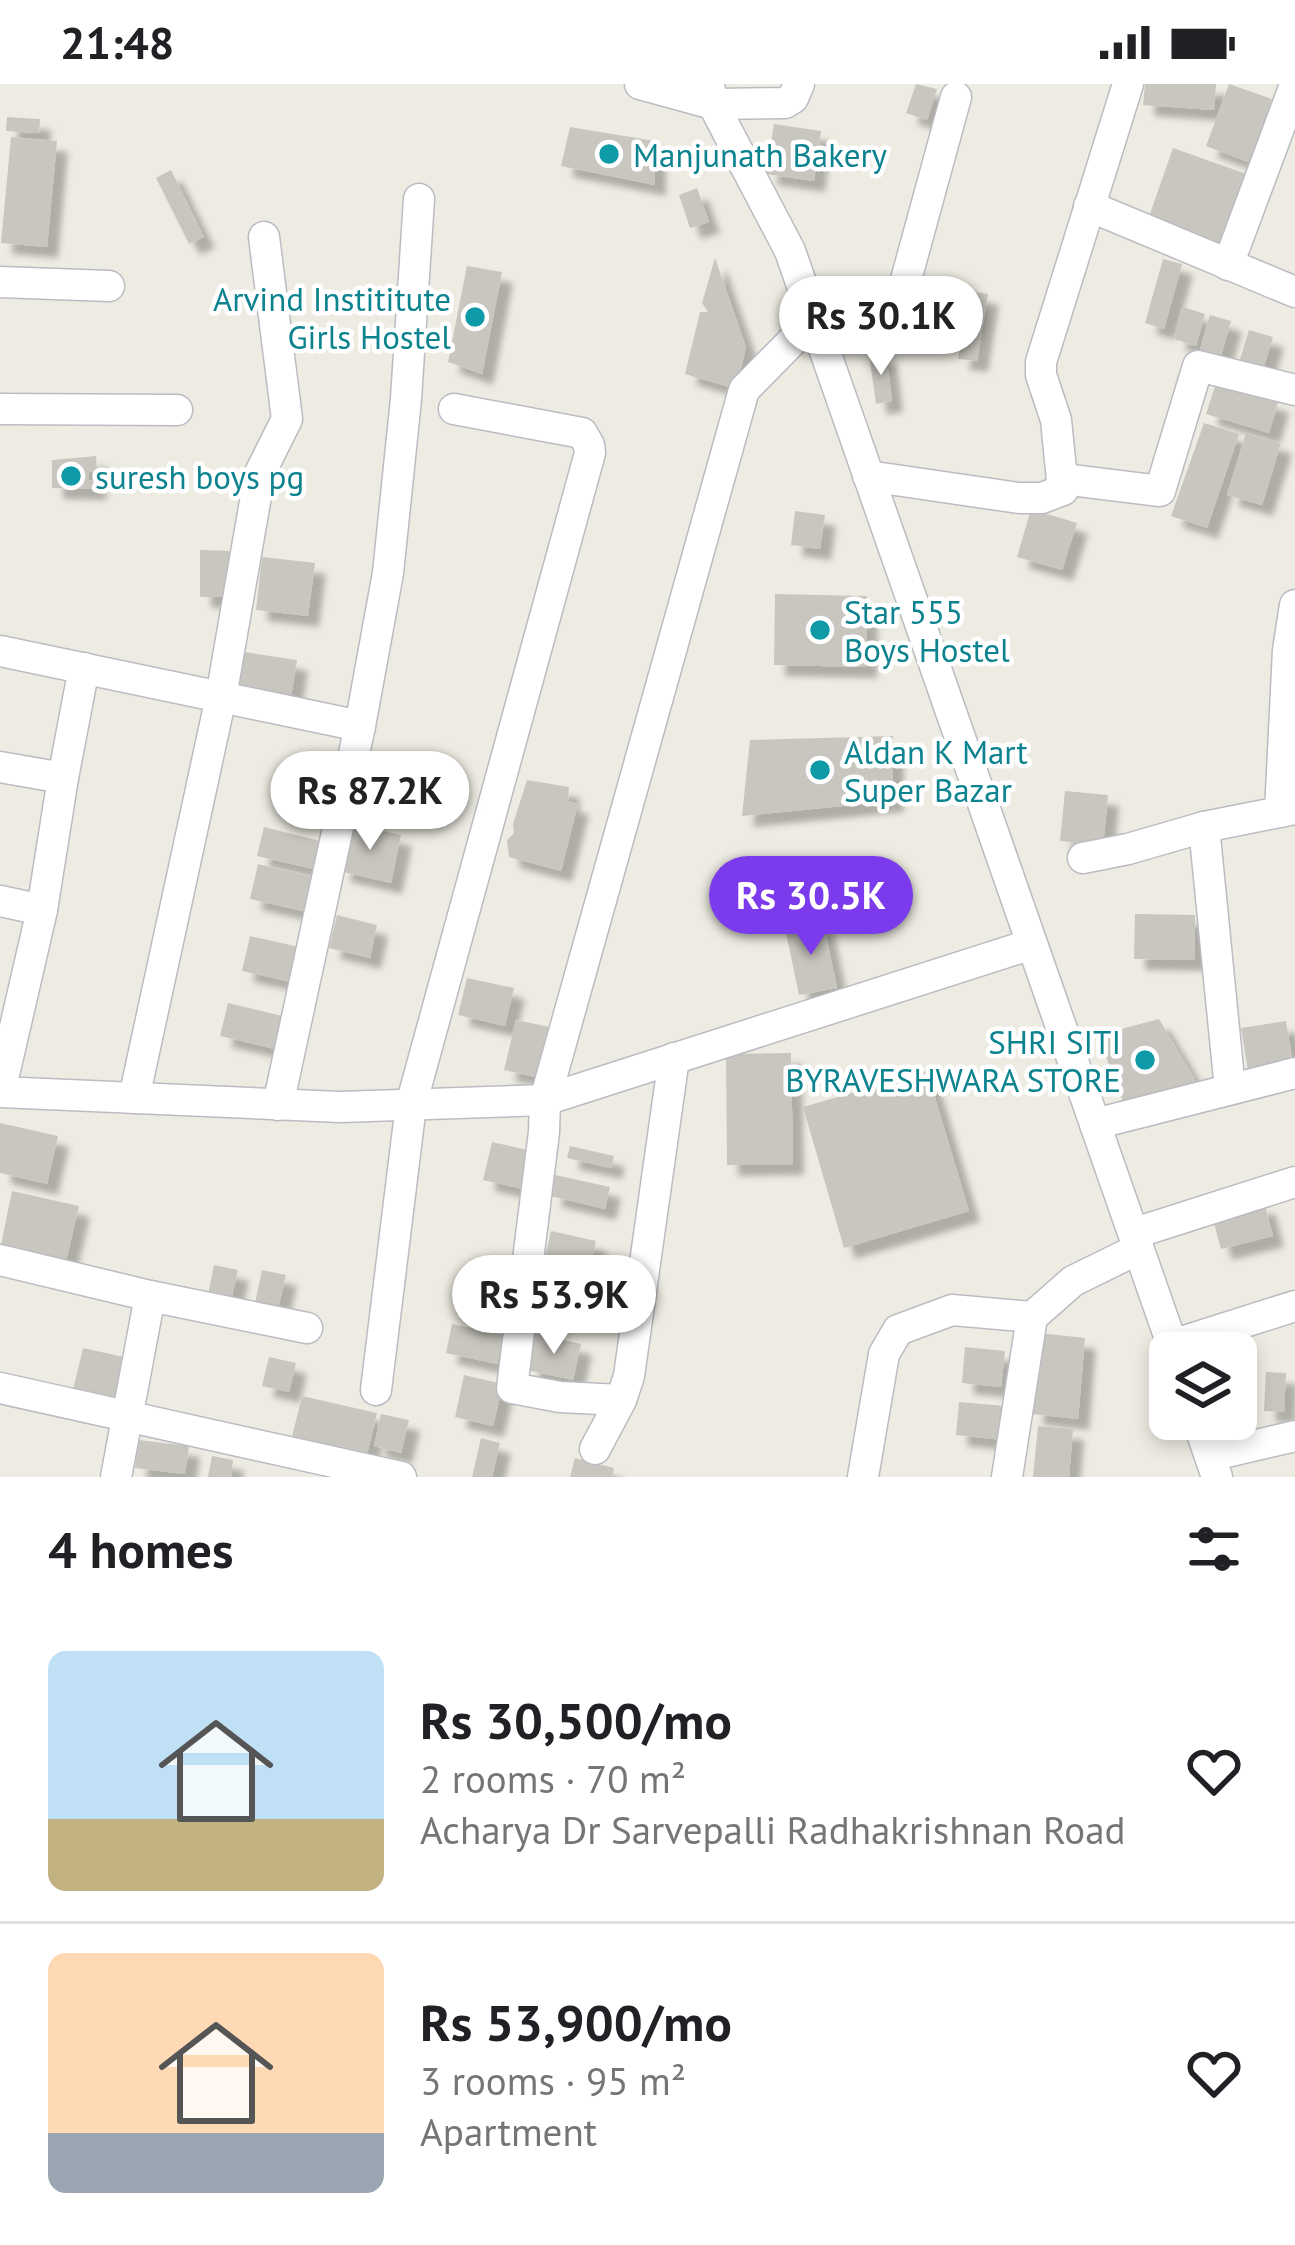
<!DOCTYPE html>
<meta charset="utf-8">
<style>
:root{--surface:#fff;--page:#f6f6f6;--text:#202124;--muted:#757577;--line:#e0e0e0;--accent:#7c3aed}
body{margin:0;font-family:"PT Sans",sans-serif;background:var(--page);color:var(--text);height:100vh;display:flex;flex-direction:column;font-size:45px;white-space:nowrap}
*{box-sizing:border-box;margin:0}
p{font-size:39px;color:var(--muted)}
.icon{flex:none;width:66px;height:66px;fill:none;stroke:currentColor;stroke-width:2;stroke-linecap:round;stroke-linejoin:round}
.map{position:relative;height:1393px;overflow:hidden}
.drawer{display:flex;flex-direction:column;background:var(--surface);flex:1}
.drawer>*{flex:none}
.controls{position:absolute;left:1149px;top:1248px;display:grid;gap:24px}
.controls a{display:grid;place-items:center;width:108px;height:108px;border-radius:18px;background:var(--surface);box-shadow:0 6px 18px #0003;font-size:60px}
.price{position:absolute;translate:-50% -102px;padding:0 27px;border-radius:42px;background:#fff;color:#222;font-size:39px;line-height:78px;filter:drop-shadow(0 3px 6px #0008)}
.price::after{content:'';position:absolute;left:50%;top:72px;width:36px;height:27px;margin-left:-18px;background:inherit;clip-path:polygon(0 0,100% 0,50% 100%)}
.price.active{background:var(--accent);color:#fff}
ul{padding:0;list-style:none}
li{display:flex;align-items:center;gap:36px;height:300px;padding:0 48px}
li+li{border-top:3px solid var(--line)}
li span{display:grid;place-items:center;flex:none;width:336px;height:240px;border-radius:18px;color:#555}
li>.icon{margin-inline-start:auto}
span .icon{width:144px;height:144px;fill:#fffc;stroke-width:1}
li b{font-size:51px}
h2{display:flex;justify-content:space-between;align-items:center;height:144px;padding:0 48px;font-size:51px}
.status{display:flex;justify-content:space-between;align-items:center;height:84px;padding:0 60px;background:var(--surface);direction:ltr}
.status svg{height:33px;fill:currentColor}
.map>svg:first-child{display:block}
.building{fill:#c9c6bf;filter:url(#shadow)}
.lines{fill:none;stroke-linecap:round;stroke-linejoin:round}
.minor-casing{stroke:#babcc2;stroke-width:33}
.minor{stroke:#fff;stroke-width:30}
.culture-dot{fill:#0f9aa8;stroke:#fff;stroke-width:4.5}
.labels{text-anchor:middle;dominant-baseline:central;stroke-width:9;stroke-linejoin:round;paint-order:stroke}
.culture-label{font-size:33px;fill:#0d838f;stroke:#fff;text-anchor:start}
</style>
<div class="status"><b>21:48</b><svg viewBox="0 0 49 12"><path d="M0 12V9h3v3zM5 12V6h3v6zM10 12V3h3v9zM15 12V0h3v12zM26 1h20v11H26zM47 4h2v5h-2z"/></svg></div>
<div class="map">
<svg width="1295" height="1393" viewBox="0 0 1295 1393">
<defs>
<filter id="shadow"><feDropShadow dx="11" dy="11" stdDeviation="3" flood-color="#0004"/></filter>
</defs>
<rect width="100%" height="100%" fill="#eeece2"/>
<g class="building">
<polygon points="916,0 937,5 927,36 906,29"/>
<polygon points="1145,0 1216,0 1214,26 1143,21"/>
<polygon points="1229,0 1272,15 1248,78 1206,62"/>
<polygon points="7,33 40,35 39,49 6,47"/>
<polygon points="774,40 821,47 814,97 766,90"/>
<polygon points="570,43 655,57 655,101 561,82"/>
<polygon points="11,53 57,57 47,163 1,159"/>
<polygon points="1173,64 1255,93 1229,169 1146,141"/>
<polygon points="171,86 204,153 189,160 156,94"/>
<polygon points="697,104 709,138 690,144 679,111"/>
<polygon points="715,174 746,263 736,305 685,290 700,228 708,228 702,219"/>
<polygon points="1163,175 1182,180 1164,245 1145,239"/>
<polygon points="467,182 502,188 482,290 448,278"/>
<polygon points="969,207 988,210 977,277 958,275"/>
<polygon points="1183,223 1205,230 1196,262 1174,255"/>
<polygon points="1210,231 1231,237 1220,275 1199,269"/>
<polygon points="1249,246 1273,253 1261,292 1237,285"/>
<polygon points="886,269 892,317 876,320 869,270"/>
<polygon points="1216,299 1278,318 1269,349 1206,330"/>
<polygon points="1204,339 1239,350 1207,444 1171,432"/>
<polygon points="1246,349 1281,359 1262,421 1227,411"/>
<polygon points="96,372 97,387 89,388 89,396 96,397 96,405 52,404 52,376"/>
<polygon points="1031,425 1077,439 1062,486 1017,473"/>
<polygon points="795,427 825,431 820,465 791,461"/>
<polygon points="200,466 235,467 235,513 200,513"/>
<polygon points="262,473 315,479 308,532 256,526"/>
<polygon points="775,510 867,512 866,583 774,581"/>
<polygon points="244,568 297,576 291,613 238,604"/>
<polygon points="893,652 893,717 742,732 750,656"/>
<polygon points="527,696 569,703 568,717 578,720 561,787 509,773 507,756 514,749 513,740"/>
<polygon points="1065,707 1108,711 1103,762 1060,757"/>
<polygon points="350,740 401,751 391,799 339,787"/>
<polygon points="264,743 320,757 313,785 257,772"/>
<polygon points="258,780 315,793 307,828 250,815"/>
<polygon points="1135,830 1195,831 1195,876 1134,875"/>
<polygon points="337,831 377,841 370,874 329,864"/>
<polygon points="823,837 837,904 799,911 785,844"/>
<polygon points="250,852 308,865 300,900 242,887"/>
<polygon points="467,894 514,904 505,942 458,931"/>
<polygon points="228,919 291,934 283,967 220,952"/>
<polygon points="1159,935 1198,1001 1123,1018 1098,951"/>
<polygon points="516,936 554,944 540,994 504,986"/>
<polygon points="1286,937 1293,980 1248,987 1241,944"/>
<polygon points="791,969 793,1080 727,1081 726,970"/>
<polygon points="927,987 969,1127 844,1164 803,1023"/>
<polygon points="0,1039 58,1052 47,1100 0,1089"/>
<polygon points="492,1058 541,1069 532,1107 483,1096"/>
<polygon points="570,1062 614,1072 611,1084 567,1074"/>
<polygon points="555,1091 610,1103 605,1125 550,1112"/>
<polygon points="12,1107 79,1122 65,1181 0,1166"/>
<polygon points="1264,1118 1273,1152 1221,1165 1212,1132"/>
<polygon points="551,1147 596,1157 580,1227 535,1217"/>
<polygon points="214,1181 238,1186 231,1216 208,1211"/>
<polygon points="262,1186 286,1191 277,1229 254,1224"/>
<polygon points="452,1240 504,1251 497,1280 446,1269"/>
<polygon points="535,1249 581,1260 573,1296 527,1286"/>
<polygon points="1040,1249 1085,1254 1078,1335 1032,1330"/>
<polygon points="965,1263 1005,1267 1001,1303 962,1299"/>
<polygon points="83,1264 124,1273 114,1316 73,1306"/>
<polygon points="269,1273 296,1279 289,1308 262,1302"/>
<polygon points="1266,1288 1286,1289 1284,1328 1264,1327"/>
<polygon points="464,1291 503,1300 493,1342 455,1333"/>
<polygon points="302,1312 377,1329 367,1370 292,1353"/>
<polygon points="959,1318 1006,1322 1003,1356 956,1351"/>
<polygon points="381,1330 409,1336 401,1369 374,1362"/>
<polygon points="1038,1342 1073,1345 1069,1393 1033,1393"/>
<polygon points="481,1354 500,1359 492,1393 472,1393"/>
<polygon points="139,1356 189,1362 185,1390 135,1384"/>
<polygon points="212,1372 233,1376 231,1393 208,1393"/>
<polygon points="575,1374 614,1384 612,1393 570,1393"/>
</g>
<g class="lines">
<defs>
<g id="minor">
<polyline points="640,0 713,20 790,167 1175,1269"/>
<polyline points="710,6 713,20 785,19 793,14 799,0"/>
<polyline points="1089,122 1295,208"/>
<polyline points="1228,181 1295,1"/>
<polyline points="0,198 109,202"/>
<polyline points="0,325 177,326"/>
<polyline points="868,392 1019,414 1042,414 1063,406 1056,336 1041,291 1041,278 1128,0"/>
<polyline points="1063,395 1160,407 1198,282 1295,306"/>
<polyline points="0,567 360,642"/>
<polyline points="84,584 63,694 42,826 0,1008 340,1023 545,1016 1032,860"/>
<polyline points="0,683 63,694"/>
<polyline points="1280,728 1288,566 1295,521"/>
<polyline points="1204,743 1230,1005"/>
<polyline points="1083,774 1128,765 1204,743 1295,725"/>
<polyline points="0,817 42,826"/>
<polyline points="134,1014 221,613 260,389 287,335 264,153"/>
<polyline points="278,1021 360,642 388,489 406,315 419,115"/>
<polyline points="1095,1040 1295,989"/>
<polyline points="1135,1149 1295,1098"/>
<polyline points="0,1176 150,1212 307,1244"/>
<polyline points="1172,1261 1295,1222"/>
<polyline points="0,1304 401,1393"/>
<polyline points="376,1306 411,1021 590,369 589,361 582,349 454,325"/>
<polyline points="621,1316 560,1313 512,1304 544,1048 545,1016 744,306 814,235 889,224 901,214 956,13"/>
<polyline points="1197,1335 1217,1393"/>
<polyline points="595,1365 621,1316 629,1292 674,974"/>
<polyline points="1210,1372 1295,1352"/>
<polyline points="116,1393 150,1212"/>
<polyline points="863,1393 884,1270 898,1246 952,1226 1032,1233 1073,1197 1138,1165"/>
<polyline points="1007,1393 1032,1233"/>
</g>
</defs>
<use href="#minor" class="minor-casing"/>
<use href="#minor" class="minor"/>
</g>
<g class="culture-dot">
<circle cx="609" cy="70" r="12"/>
<circle cx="475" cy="233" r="12"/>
<circle cx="71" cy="392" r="12"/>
<circle cx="820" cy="546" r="12"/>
<circle cx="820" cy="686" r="12"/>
<circle cx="1145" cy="976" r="12"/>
</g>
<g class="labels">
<g class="culture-label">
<text x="633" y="70">Manjunath Bakery</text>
<text x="451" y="214" text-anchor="end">Arvind Instititute<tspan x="451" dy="38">Girls Hostel</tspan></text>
<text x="95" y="392">suresh boys pg</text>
<text x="844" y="527">Star 555<tspan x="844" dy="38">Boys Hostel</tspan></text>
<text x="844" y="667">Aldan K Mart<tspan x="844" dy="38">Super Bazar</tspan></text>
<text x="1121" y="957" text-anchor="end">SHRI SITI<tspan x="1121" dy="38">BYRAVESHWARA STORE</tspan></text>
</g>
</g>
</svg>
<div class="controls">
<a><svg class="icon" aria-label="layers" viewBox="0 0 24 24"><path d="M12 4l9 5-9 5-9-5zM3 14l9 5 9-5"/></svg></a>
</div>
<b class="price" style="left:881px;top:294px">Rs 30.1K</b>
<b class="price" style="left:370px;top:769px">Rs 87.2K</b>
<b class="price active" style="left:811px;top:874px">Rs 30.5K</b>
<b class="price" style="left:554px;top:1273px">Rs 53.9K</b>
</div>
<section class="drawer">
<h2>4 homes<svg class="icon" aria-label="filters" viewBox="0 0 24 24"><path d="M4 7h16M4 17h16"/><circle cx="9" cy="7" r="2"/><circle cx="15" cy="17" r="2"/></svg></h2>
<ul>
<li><span style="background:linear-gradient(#bfe0f5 70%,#c2b280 0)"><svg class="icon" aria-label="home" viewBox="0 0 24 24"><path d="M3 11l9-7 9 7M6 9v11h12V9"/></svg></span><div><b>Rs 30,500/mo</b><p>2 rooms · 70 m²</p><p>Acharya Dr Sarvepalli Radhakrishnan Road</p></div><svg class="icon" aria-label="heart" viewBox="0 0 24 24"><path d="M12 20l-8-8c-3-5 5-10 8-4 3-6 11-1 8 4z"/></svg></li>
<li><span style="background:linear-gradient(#ffd9b3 75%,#9aa5b1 0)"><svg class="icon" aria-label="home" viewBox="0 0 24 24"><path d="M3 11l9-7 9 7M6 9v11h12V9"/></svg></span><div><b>Rs 53,900/mo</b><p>3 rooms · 95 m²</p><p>Apartment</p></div><svg class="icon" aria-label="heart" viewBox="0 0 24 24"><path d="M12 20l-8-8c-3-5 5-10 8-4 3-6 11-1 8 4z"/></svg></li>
</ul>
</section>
